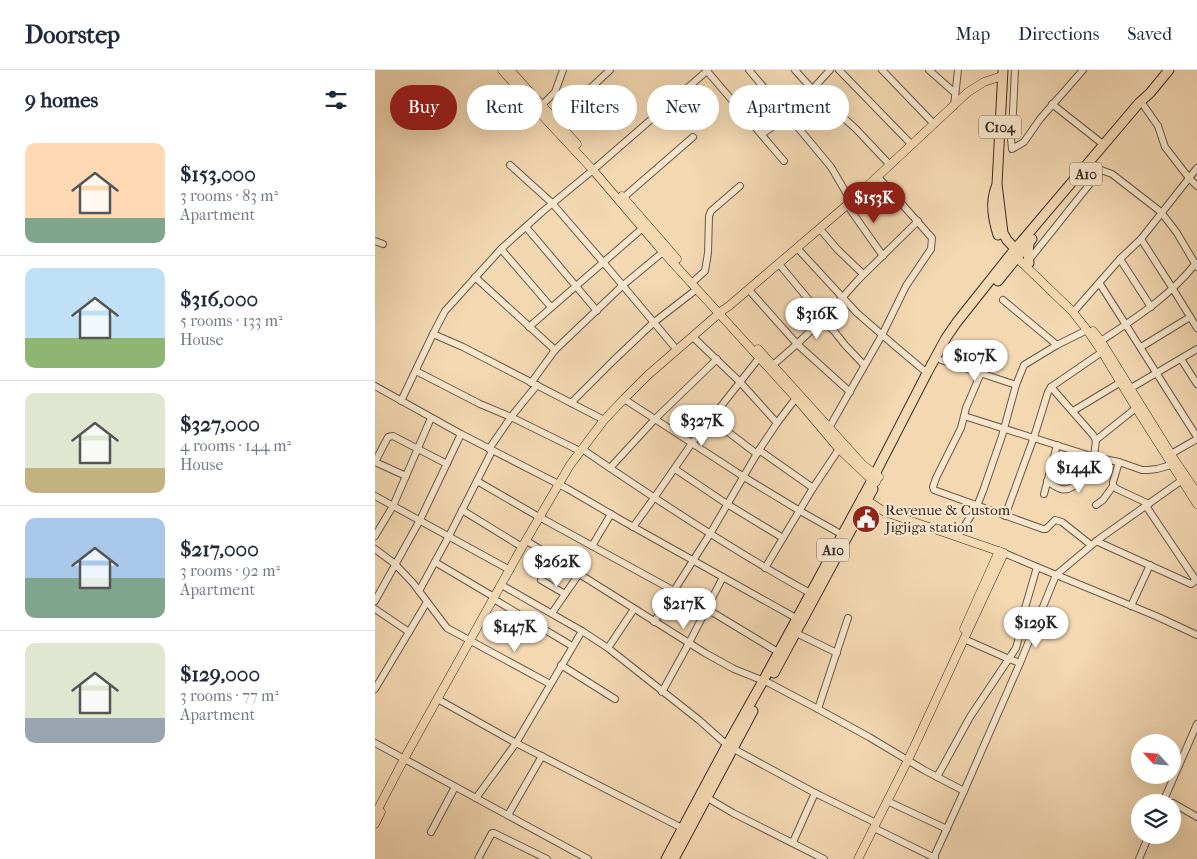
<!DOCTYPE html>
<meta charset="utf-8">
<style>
:root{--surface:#fff;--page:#f6f6f7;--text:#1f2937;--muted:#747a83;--line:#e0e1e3;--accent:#8f2418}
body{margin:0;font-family:"IM FELL French Canon",serif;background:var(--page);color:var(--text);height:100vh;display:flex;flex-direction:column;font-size:19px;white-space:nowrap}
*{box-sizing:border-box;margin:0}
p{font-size:16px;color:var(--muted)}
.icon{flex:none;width:28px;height:28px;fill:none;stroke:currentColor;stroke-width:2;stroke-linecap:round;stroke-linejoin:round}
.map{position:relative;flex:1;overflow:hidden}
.drawer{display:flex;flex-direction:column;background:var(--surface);width:375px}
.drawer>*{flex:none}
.hud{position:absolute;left:15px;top:15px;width:475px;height:45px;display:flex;gap:10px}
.needle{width:32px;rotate:296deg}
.controls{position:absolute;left:756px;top:664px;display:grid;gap:10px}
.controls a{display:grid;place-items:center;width:50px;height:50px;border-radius:50%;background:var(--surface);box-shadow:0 5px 20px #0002;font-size:25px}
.price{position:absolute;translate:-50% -42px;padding:0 11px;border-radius:18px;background:#fff;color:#222;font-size:16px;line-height:32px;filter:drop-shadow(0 1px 2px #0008)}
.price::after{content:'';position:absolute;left:50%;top:30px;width:15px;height:11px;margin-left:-8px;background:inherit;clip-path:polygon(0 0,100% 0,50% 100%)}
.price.on{background:var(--accent);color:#fff}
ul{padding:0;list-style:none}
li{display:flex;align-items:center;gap:15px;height:125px;padding:0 25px}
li+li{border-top:1px solid var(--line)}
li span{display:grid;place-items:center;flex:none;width:140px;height:100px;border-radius:10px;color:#555}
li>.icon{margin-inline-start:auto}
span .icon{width:60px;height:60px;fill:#fffc;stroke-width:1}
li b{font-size:21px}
h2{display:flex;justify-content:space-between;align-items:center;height:60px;padding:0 25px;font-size:21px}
.pill{padding:0 18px;border-radius:22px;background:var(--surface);box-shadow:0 5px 20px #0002;font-size:18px;line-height:45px}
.pill.on{background:var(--accent);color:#fff}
header{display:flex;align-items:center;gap:30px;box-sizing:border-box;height:70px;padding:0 25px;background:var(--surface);border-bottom:1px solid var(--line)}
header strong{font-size:24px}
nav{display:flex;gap:28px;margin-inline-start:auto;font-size:18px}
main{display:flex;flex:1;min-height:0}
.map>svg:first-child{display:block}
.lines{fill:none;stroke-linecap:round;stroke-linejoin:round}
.minor-casing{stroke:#685747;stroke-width:8}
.major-casing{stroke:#3a2c23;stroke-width:9}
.highway-casing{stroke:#3a2c23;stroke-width:11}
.minor{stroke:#f7e6cd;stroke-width:6}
.major{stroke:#f3d8b2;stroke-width:8}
.highway{stroke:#f3d8b2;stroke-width:9}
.labels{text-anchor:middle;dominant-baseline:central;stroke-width:4.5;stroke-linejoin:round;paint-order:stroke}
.shield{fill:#f7e6cd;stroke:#736456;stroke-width:1}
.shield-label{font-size:14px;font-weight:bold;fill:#3a2c23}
.poi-label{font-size:15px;fill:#3a2c23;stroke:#f7e6cd;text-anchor:start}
</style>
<header>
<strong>Doorstep</strong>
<nav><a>Map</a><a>Directions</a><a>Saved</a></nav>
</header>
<main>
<section class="drawer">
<h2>9 homes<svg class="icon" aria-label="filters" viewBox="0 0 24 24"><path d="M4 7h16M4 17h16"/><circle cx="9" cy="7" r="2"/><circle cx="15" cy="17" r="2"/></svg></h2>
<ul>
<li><span style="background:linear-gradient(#ffd9b3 75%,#7fa58c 0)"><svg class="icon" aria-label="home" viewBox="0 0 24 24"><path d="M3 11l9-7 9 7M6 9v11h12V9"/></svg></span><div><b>$153,000</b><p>3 rooms · 83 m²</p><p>Apartment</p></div></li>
<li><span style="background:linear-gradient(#bfe0f5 70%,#8fb573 0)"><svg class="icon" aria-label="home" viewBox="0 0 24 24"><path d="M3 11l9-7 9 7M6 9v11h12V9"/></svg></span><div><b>$316,000</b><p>5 rooms · 133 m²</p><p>House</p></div></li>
<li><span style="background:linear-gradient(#dfe7d0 75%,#c2b280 0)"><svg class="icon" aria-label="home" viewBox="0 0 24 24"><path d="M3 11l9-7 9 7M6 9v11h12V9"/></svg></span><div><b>$327,000</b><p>4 rooms · 144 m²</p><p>House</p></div></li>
<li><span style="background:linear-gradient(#a9c7e8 60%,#7fa58c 0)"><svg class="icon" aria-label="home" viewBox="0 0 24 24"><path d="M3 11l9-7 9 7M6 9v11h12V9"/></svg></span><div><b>$217,000</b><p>3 rooms · 92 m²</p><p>Apartment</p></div></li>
<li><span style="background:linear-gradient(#dfe7d0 75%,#9aa5b1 0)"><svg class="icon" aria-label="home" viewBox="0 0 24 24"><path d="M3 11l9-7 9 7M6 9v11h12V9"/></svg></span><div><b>$129,000</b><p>3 rooms · 77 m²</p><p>Apartment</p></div></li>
</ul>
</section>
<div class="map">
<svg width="822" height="789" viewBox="0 0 822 789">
<rect width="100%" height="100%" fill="#f3d8b2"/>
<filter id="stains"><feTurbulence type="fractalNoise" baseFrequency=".004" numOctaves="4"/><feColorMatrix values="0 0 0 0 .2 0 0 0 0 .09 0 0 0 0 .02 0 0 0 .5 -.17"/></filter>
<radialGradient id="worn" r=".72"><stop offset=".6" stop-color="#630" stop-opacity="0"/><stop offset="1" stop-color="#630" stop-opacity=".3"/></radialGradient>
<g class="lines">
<defs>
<g id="minor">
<polyline points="374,0 426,61 456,97 476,131"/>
<polyline points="420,0 438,20 481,59 515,95"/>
<polyline points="464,0 537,75"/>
<polyline points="507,0 559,54"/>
<polyline points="554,0 580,23"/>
<polyline points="640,0 637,62 636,69 637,79 649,72 665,49 708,0"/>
<polyline points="332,1 409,91"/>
<polyline points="677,34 729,75"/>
<polyline points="579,36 583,0"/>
<polyline points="769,36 783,56 790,77 814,108 822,116"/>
<polyline points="165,37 180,22 188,0"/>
<polyline points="180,51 235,0"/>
<polyline points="387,64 413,46 455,0"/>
<polyline points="135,95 177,133 228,192 302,280"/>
<polyline points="718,96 726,100"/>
<polyline points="249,127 318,67"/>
<polyline points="472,135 508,186"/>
<polyline points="151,157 222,241"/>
<polyline points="445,159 462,179 488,204"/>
<polyline points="766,169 798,219 822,258"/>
<polyline points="0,171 8,174"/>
<polyline points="422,178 482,243 520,276 552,303"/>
<polyline points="126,179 176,237"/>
<polyline points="745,189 776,237"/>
<polyline points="654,190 726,100 737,104 786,142 802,163 822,197"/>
<polyline points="404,194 449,248"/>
<polyline points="100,207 180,280"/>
<polyline points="320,210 330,201 333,183 334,146 336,141 365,116"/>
<polyline points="725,214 822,367"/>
<polyline points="374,220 422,274 475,322"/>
<polyline points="628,230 682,275"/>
<polyline points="701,239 745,189 766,169 822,98"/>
<polyline points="447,250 459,261 470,275 489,295"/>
<polyline points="154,257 270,156"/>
<polyline points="58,264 88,277 229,350"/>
<polyline points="320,269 365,312 402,353"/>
<path d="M726,271C762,247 794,227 821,193"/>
<polyline points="766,277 815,247"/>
<polyline points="806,289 822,314"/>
<polyline points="566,290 641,315"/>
<polyline points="398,295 422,274 449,248 483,210 543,151"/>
<polyline points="41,301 105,334 136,347 205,381"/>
<polyline points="606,303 591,338 586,358 561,408 558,417 559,420 668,459 671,459 680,450 687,452 716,475"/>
<polyline points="156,313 180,280 247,216 288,182"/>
<polyline points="0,316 86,364 193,419 246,450 421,548"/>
<polyline points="676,317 718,365 721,370 719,387"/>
<polyline points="756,318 822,279"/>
<polyline points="249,329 369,407 425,441 466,464"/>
<polyline points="26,331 58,264 70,241 126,179 167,142 218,100 333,0"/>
<polyline points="196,333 238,291 278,253 322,219"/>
<polyline points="698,341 746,312"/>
<polyline points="589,346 719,387 744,392 767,400 773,400 782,399 796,395"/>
<polyline points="336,349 382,384"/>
<polyline points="454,358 507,265 531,216 556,179 557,168 503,107"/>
<polyline points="721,370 761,338"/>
<polyline points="114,379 136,347 162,315"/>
<polyline points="384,380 438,418"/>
<path d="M210,381C283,431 357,480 435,523"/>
<polyline points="796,384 822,369"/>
<polyline points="0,392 13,367 18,366 72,394"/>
<polyline points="0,392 31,406"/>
<polyline points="744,392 738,412 738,416 742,419 774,434"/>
<polyline points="235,398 280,349 342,289"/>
<polyline points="300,399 352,434 408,468"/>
<polyline points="102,411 164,447"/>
<path d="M672,411C677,414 681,418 686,419C702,423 713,398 717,386"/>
<polyline points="669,424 682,375"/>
<polyline points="0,426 135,500"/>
<polyline points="721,435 728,430 738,416"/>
<polyline points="87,440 147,477"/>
<polyline points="630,446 659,367 673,322 676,317 727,282"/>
<polyline points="168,449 332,539 403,582"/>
<polyline points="258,457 279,428 317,373 384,288"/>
<polyline points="0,466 18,436 56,348"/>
<polyline points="583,466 602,436 608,421 627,366 641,315 649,295 682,275 712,260"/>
<polyline points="721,471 816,514 820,511 820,509 771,436"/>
<polyline points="155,473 330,583 359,599 394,613 443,639 494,667 549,700 589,721"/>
<polyline points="217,476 236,444"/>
<polyline points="0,479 20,494 38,513 72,558 175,614"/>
<polyline points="60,492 119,527"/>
<polyline points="662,497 781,546 822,565"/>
<polyline points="390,498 438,418 464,379"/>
<polyline points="166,510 190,524"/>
<polyline points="130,517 207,561 233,578 324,650 352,675"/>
<polyline points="44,521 74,466 117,381"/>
<polyline points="0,531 45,450 86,364"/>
<polyline points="122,531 197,576"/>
<polyline points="756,536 775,495"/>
<polyline points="0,539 34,562"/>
<polyline points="177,543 204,504"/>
<polyline points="279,552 335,464 384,380 402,353 421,328"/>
<polyline points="421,563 462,583"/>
<polyline points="589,569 634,589 645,593"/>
<polyline points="233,578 259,539"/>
<polyline points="186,595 240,629"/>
<polyline points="0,619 34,562 52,532"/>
<polyline points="287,622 314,573 348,507"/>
<polyline points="66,631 141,673 307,758"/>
<polyline points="443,639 473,548"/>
<polyline points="0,673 213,789"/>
<polyline points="357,678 440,723 497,751"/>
<polyline points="562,707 595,647 641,578 647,556 650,538 662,497 629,483"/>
<polyline points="331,727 358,743 449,789"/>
<polyline points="101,728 141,673 207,561"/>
<polyline points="512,731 572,759"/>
<polyline points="788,732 822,654"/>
<polyline points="798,733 822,747"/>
<polyline points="133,745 167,686"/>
<polyline points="499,758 560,788"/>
<polyline points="56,762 80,717"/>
<polyline points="418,772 440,723"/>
<polyline points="103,789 117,763 119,763 172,789"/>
<polyline points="558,789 589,721 645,593 681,505 724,469 810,408"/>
<polyline points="764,789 774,765"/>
</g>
<g id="major">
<polyline points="127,0 162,40 218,100 288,182 421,328 464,379 497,410 501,412"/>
<polyline points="135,0 202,74"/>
<polyline points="247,126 302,189"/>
<polyline points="642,188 697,241 712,260 727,282 761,338 822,434"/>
<polyline points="718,261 726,271 801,392 822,423"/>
<polyline points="383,279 488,395 504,407"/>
<polyline points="589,559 624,481"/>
<polyline points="0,745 29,689 147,477 195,395 229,350 249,329 273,305 348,240 354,236 472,135 593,22 609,12 627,6"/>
<polyline points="0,754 6,742"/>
<polyline points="483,789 533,690 629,483 510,442 487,427"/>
</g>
<g id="highway">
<polyline points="628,0 622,114 628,163 632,170 644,183"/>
<path d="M621,117C615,133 618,149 623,165"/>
<polyline points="654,173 653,184 654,193"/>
<polyline points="623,211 657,169"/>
<polyline points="399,603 498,419"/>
<polyline points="291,789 352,675 388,611 497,410 552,303 571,268 582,252 636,184 764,33 775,23 794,0"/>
<polyline points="299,789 378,641"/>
</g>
</defs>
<use href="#minor" class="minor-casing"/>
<use href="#major" class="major-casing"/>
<use href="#highway" class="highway-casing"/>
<use href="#minor" class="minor"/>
<use href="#major" class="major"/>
<use href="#highway" class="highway"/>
</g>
<defs>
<symbol id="civic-disc" viewBox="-11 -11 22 22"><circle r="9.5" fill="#8f2418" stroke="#f7e6cd"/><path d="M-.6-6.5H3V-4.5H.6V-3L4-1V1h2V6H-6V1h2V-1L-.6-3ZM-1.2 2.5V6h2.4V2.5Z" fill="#fff"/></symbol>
</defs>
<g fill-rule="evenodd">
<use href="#civic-disc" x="475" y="433" width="32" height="32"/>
</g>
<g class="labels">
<g class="shield">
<rect x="604" y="45.5" width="42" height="23" rx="4"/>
<rect x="695" y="92.5" width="32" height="23" rx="4"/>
<rect x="442" y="468.5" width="32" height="23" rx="4"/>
</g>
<g class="shield-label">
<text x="625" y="57">C104</text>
<text x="711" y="104">A10</text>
<text x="458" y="480">A10</text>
</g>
<g class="poi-label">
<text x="510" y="440">Revenue &amp; Custom<tspan x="510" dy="17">Jigjiga station</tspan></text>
</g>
</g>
<rect width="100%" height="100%" filter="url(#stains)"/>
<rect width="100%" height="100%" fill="url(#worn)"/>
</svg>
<div class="controls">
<a><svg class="needle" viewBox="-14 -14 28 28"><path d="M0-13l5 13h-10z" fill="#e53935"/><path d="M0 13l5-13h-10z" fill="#747a83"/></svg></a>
<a><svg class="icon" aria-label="layers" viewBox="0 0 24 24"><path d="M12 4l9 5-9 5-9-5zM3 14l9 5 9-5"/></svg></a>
</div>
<b class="price on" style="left:499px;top:154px">$153K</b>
<b class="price" style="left:442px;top:270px">$316K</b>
<b class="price" style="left:600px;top:312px">$107K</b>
<b class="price" style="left:327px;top:377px">$327K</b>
<b class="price" style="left:704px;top:424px">$144K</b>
<b class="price" style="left:182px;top:518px">$262K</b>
<b class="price" style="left:309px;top:560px">$217K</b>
<b class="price" style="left:661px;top:579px">$129K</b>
<b class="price" style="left:140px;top:583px">$147K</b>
<div class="hud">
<a class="pill on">Buy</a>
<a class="pill">Rent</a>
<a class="pill">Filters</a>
<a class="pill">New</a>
<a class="pill">Apartment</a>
</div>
</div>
</main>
